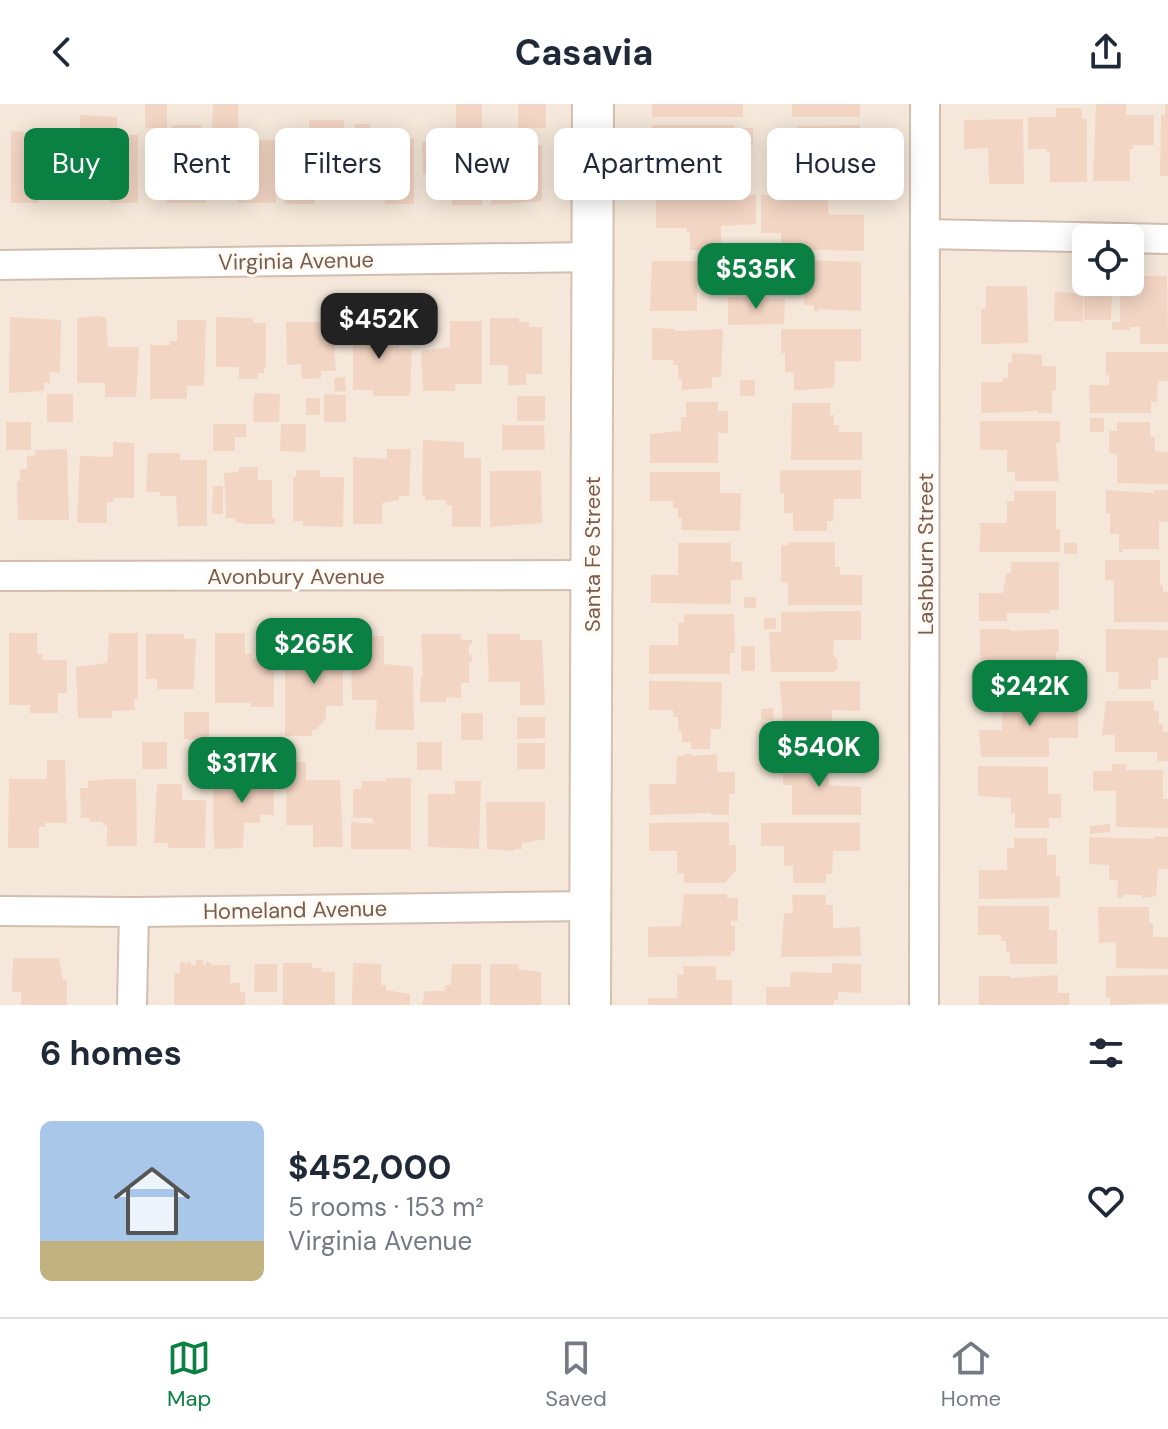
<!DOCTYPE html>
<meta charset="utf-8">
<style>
:root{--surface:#fff;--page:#f2f2f3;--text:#1f2937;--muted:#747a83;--line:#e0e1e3;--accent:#0b8043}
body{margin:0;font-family:"DM Sans",sans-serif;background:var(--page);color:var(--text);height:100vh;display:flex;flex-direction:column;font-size:30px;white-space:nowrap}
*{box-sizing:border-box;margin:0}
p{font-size:26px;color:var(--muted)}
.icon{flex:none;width:44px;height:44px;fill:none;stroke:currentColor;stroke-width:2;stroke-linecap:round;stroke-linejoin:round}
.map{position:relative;height:901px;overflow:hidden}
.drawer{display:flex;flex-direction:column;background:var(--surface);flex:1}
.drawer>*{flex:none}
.guide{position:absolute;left:24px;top:24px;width:1120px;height:72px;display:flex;gap:16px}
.tools{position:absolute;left:1072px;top:120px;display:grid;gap:16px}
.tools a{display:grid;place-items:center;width:72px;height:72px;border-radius:12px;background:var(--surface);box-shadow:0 4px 20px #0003;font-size:40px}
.price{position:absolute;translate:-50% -68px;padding:0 18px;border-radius:16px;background:var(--accent);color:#fff;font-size:26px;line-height:52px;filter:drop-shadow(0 2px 4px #0008)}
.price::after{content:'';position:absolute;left:50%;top:48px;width:24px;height:18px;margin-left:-12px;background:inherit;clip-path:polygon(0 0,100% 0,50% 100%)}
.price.selected{background:#222;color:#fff}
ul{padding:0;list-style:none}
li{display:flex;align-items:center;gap:24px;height:200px;padding:0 40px}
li+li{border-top:2px solid var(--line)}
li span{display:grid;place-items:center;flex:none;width:224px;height:160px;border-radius:12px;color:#555}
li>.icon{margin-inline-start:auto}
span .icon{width:96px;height:96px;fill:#fffc;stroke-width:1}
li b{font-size:34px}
h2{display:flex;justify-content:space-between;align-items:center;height:96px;padding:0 40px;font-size:34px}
.chip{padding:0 28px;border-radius:12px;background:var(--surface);box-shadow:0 4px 20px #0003;font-size:28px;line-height:72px}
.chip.selected{background:var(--accent);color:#fff}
header{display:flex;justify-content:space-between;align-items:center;height:104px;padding:0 40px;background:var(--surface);font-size:36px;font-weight:700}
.tabs{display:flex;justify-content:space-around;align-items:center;height:112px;border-top:2px solid var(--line);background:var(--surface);font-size:22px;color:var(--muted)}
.tabs a{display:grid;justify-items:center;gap:4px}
.tabs .selected{color:var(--accent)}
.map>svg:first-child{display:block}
.residential{fill:#f5e8da;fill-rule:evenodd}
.building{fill:#f3d5c3}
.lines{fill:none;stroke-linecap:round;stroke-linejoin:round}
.street-casing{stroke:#d1beb0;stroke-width:32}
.secondary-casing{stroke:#d6c0b0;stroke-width:44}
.street{stroke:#fff;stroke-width:28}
.secondary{stroke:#fff;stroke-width:40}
.labels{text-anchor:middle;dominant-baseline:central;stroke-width:6;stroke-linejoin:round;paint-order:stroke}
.street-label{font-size:22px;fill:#7a5c4d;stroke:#fffaf3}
</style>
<header><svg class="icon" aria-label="back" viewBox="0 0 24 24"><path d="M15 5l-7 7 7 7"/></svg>Casavia<svg class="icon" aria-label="share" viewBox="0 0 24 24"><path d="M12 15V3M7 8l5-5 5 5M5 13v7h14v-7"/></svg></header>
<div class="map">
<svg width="1168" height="901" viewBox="0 0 1168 901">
<rect width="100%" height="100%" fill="#fdf6ec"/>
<path class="residential" d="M0,0H1168V901H0ZM1086,134H1130V178H1086Z"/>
<g class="building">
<rect x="145" y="0" width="22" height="24"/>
<polygon points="213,0 238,0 238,25 212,25"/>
<polygon points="456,0 482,0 482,101 452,101 452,80 447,80 447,73 423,70 422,38 432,38 432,32 443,32 445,24 456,24"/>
<rect x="518" y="0" width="28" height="24"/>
<rect x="652" y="0" width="91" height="13"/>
<rect x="792" y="0" width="68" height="13"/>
<polygon points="1096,0 1126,0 1126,11 1154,11 1154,41 1133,41 1133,45 1130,45 1130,77 1093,77"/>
<polygon points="1165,0 1168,0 1168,72 1160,72 1161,11 1165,11"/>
<polygon points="1056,4 1082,4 1082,15 1087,15 1087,78 1050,78 1050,48 1047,48 1047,45 1028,45 1028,13 1056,13"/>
<polygon points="80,11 117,13 117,29 104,29 104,31 138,31 138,99 109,99 109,78 103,78 103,72 82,72 80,68"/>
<polygon points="1023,15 1024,80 989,80 988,44 964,45 964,16"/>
<polygon points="309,16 344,16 343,74 322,74 322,79 315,79 315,100 284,100 285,30 309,30"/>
<polygon points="355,20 370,20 370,26 386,26 386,34 414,34 414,100 385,100 383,72 367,72 367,67 353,67"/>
<polygon points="174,21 202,21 202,39 206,39 206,53 204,53 204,94 206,94 206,99 167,99 167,93 156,93 158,43 167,26"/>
<polygon points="652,21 735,21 735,24 753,24 753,42 735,42 735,57 721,57 718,81 688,81 688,60 685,60 685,57 652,57"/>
<polygon points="860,21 860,58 829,58 829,61 825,61 825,80 795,80 795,57 798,54 777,54 777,35 797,35 797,22"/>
<polygon points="11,27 60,30 60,38 69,38 68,68 44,71 44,78 39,78 39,99 11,99"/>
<polygon points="259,36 275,36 276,99 237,99 237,91 225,91 224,44 259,44"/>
<polygon points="526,41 542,41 542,97 491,101 491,54 508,54 508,45 526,45"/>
<polygon points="656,88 748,88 748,91 756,91 756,120 721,122 721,146 690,146 690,128 687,128 687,124 656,124"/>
<polygon points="784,88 828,88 828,108 831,111 864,111 864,147 781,145 781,129 761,129 761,91 784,91"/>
<polygon points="804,156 861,158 861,207 818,205 818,207 814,207 814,201 804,201"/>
<polygon points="652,157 707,157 707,175 697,175 697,207 650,207"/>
<polygon points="1141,172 1167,172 1168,240 1140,240 1140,223 1130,223 1130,226 1112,226 1112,218 1120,218 1120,190 1141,190"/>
<polygon points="986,182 1027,182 1028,239 981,240 981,205 986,205"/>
<polygon points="1055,188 1083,189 1083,217 1054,217"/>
<polygon points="1084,189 1112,189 1111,216 1084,216"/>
<polygon points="728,193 755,193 756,208 757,194 785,195 784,220 728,221"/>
<polygon points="99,212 106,214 108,243 139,243 136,293 105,293 105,279 77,279 77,214"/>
<polygon points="10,213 61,216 60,269 50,268 50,279 44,279 44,287 9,289"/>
<polygon points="216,213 253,214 253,219 266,219 266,263 264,263 264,269 258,269 258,275 239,275 239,263 216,263"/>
<polygon points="353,214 382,214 382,235 387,235 387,241 399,241 399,245 412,245 410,292 373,292 373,286 353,286"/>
<polygon points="490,214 519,214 519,218 529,218 529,223 542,223 542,270 526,270 526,281 508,281 508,261 490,261"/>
<polygon points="177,216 206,216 204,282 187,282 187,295 150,295 150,241 170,241 170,237 177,237"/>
<polygon points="450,217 482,217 482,280 455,280 455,287 423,287 421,247 450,243"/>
<polygon points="286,218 323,218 323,222 333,222 336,267 321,267 321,274 302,275 301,260 287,261"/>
<polygon points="652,224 675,225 675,227 723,225 721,273 712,273 712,284 682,286 682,276 678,275 678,261 673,261 673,256 652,256"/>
<polygon points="781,225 861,225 861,257 835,257 834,284 794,286 794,268 785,268 785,249 781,249"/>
<polygon points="1106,248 1168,248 1168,277 1158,277 1157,298 1151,298 1151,309 1090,309 1089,281 1109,281 1109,271 1106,271"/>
<polygon points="1012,249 1042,251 1042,262 1056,262 1056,287 1052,287 1052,309 1038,309 1038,307 981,309 981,278 1003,278 1003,274 1008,274 1008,259 1012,259"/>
<polygon points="345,273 346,287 335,288 334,274"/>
<rect x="740" y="276" width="15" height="16"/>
<polygon points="254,289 280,290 279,318 253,318"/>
<rect x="47" y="290" width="26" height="28"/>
<polygon points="324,290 346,291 346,318 324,318"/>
<rect x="517" y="292" width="28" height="25"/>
<rect x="306" y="294" width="14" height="17"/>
<polygon points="686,298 718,298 718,307 728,307 728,329 718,329 718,359 650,359 650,330 681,327 681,313 686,313"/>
<polygon points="792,299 830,299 830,311 834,311 834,321 839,321 839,328 862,328 862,356 791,356"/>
<rect x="1090" y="314" width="14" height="14"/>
<polygon points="980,317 1060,317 1060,339 1056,339 1059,377 1015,377 1015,368 1007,368 1007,346 980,346"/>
<rect x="6" y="318" width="25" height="28"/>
<polygon points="1117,318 1150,318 1150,333 1155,333 1155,347 1168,348 1168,380 1117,379 1117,350 1109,349 1109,327 1117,327"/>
<polygon points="213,320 246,320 246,333 235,333 235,347 213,347"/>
<polygon points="281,320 306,320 306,348 280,347"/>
<polygon points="502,321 544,321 545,346 502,346"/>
<polygon points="423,336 464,338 464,354 481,354 481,423 452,423 452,402 446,401 446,396 425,396 425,392 422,392"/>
<polygon points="113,338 134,339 134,394 114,394 114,398 107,398 107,419 77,419 80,352 113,353"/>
<polygon points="67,345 69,416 18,416 17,377 20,377 20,365 27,365 27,352 35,352 35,346"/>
<polygon points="387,345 411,345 409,392 399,392 399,396 382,399 382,420 353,420 353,353 387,355"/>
<polygon points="148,349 180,349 180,356 207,356 207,422 178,422 176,392 160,392 160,388 146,388"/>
<polygon points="239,363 258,363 258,376 272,376 272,414 275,414 275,420 246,420 236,418 236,414 226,414 224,369 239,368"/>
<polygon points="296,366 320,366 320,373 344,373 343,423 303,422 303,417 293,417 293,373 296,373"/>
<polygon points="780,366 861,366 861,395 834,395 833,417 827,417 827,427 793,427 793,409 784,409 784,389 780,389"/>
<polygon points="490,367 541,367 542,419 490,423"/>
<polygon points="650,368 720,368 720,389 741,389 740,427 681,426 682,414 678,414 678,404 673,404 673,397 650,397"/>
<polygon points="213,382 223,382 223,410 212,410"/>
<polygon points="1106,386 1154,389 1154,386 1168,386 1168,418 1159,418 1159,445 1123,445 1123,448 1119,448 1119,430 1110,430 1110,409 1106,409"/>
<polygon points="1014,387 1056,387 1056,425 1060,425 1060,448 979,448 981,423 979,419 1007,419 1007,397 1014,397"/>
<polygon points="788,438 835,438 835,463 840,463 840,471 862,471 862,501 788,501 788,478 781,478 781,441 788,441"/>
<polygon points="678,439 731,439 731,458 742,458 742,476 731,476 731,500 651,499 651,471 678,471"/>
<rect x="1064" y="439" width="13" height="11"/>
<polygon points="1105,456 1160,456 1160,481 1163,481 1163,488 1168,488 1168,518 1114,518 1114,476 1105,476"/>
<polygon points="1011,458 1059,458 1059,506 1050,506 1050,509 1007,509 1007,517 979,517 979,489 1003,489 1006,469 1011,469"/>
<rect x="744" y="493" width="12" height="11"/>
<polygon points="861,507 861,536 834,536 833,551 837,555 838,564 834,568 771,568 769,528 781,528 781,508"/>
<polygon points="684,510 734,510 735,549 730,549 730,570 649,570 649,541 678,541 678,519 684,519"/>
<rect x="764" y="514" width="12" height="11"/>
<polygon points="980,525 1010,525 1010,527 1059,525 1059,548 1056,548 1056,559 1080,559 1080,586 1007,583 1006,556 980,556"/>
<polygon points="1106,525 1168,526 1168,554 1158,554 1158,576 1151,576 1151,585 1118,585 1119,568 1106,568"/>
<polygon points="9,529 37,529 37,550 43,550 42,556 67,556 67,589 58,589 58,609 30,609 30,601 9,601"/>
<polygon points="109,529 138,529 138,595 134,595 135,606 112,607 112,614 78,614 76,563 107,559"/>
<polygon points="215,529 245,529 245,550 252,550 252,555 274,555 274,603 251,603 251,599 215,599"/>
<polygon points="146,530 184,530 184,535 196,535 194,585 157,585 157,575 146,575"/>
<polygon points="314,530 343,530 343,602 326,602 326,614 316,626 312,626 312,632 285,632 285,560 297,560 298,556 309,556 309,550 314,550"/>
<polygon points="421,530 461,530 461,536 472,536 472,540 469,540 469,551 472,551 472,558 469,558 469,579 461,579 461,594 446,593 446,598 420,598 421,573 423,573"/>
<polygon points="487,530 520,530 520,536 542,536 545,601 520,601 520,578 489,578"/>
<polygon points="351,532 384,532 384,560 413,563 414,626 375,626 377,596 352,596"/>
<rect x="741" y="542" width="14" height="25"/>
<polygon points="649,577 722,578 721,625 711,625 710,645 691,645 691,638 682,638 682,627 678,627 678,613 673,613 673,606 649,606"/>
<polygon points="780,577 860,577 860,607 832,606 832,628 825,628 825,638 792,638 792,635 779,634 779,622 792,622 783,621"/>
<polygon points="1003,596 1078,597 1078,634 1049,634 1049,653 981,653 979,626 1002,626"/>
<polygon points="1106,597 1154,597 1154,607 1159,607 1159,620 1163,620 1163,628 1168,628 1168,657 1157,657 1157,648 1115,648 1115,631 1102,631"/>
<polygon points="773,604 774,616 761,617 761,605"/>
<polygon points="184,608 209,608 209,636 184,635"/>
<rect x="461" y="609" width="22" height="27"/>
<polygon points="517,613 545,613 545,634 517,635"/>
<polygon points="761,618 775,618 775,640 762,640"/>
<rect x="142" y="638" width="25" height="27"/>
<rect x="417" y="638" width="25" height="28"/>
<rect x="517" y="639" width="28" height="26"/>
<polygon points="245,647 256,647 256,659 244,659"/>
<polygon points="684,650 692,650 692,652 717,650 717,668 735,668 735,690 729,690 729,711 711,711 711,709 650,711 649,680 676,680 677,652 684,652"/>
<polygon points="793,650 825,651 829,681 861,683 861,711 792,711 792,681 783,681 783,660 793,660"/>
<polygon points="47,656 65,656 67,719 45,719 45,723 39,723 39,744 8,744 9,675 47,675"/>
<polygon points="287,658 306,658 306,676 340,676 343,743 313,743 313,721 286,721"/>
<polygon points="1112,660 1126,660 1126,666 1163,666 1163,695 1168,695 1168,724 1116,723 1116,687 1093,687 1093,667 1112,667"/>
<polygon points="978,662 1048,663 1048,690 1061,690 1061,714 1049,714 1049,724 1015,724 1015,709 1011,709 1011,694 978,692"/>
<polygon points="240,664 274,664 274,711 260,711 260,719 244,719 243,744 214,745 213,679 240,679"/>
<polygon points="386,674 411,674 411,745 351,745 351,718 378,720 373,719 373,714 353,714 353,685 362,685 362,677 386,677"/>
<polygon points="112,675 136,675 137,742 107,742 107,721 103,721 103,718 90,718 90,714 81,714 80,684 88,684 88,677"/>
<polygon points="455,677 481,677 479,745 428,743 428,690 455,690"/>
<polygon points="157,680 182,680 182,696 206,696 205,744 168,744 168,739 154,739"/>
<polygon points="486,698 545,698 545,735 522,739 522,745 514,745 514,747 487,745"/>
<polygon points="729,718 729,741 736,741 736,766 725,779 684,779 684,769 677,769 677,747 649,747 649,719"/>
<polygon points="761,719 860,719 860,747 833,747 832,770 826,770 826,779 793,779 793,762 784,762 784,742 761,742"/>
<polygon points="1110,720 1110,728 1090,730 1090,722"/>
<polygon points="1154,732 1168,733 1168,765 1158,765 1156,792 1142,794 1142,791 1123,791 1123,794 1117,794 1118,776 1109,776 1109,761 1089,760 1089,733 1154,735"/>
<polygon points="1014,734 1047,734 1047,751 1056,751 1056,772 1060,772 1060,794 979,795 979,766 1007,766 1007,744 1014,744"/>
<polygon points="684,790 727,790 727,794 738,794 738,817 731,817 731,822 735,822 735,847 731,847 731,852 648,853 648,823 681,822"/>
<polygon points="792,791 826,791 826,801 833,801 833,824 860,823 861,852 781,853 784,809 793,809"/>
<polygon points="978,802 1049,802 1049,826 1057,826 1057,860 1010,860 1010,848 1006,848 1006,837 1001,837 1001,831 978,831"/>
<polygon points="1098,803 1149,803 1149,819 1153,819 1153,833 1168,833 1168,865 1116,864 1116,838 1099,839"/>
<polygon points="13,854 59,854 63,876 67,876 67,901 21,901 21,888 12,888"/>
<polygon points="196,856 203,856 203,861 206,861 206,858 211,858 211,861 230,861 230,879 240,879 240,888 245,888 245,901 174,901 174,869 180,869 180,858 185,858 187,861 187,858 191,858 191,861 196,861"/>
<polygon points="283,859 312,859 312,864 322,864 322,868 335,868 335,901 283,901"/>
<polygon points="353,859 381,860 381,881 386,881 386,886 410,890 410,901 352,901"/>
<polygon points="832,859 861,860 861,889 838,888 838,896 834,896 834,901 766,901 766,883 790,883 790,868 832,869"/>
<polygon points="255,860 277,860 277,888 254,888"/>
<polygon points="452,860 481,860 481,901 422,901 425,887 445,887 445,881 451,881"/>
<polygon points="490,860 518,860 518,865 541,868 541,901 490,901"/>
<polygon points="683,862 716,862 716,876 732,876 732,901 648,901 648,894 677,894 677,871 684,871"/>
<polygon points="1058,871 1058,889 1069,889 1069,901 979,901 979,872 1010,872 1010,874"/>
<polygon points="1168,871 1168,899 1110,901 1110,894 1106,894 1106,872"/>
</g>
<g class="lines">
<defs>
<g id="street">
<polyline points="926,130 1168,135"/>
<polyline points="0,161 592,153"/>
<polyline points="0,472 592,471"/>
<polyline points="0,807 134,808 591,802"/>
<polyline points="132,901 134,808"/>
<polyline points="924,901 925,0"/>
</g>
<polyline id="secondary" points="590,901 593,0"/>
</defs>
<use href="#street" class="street-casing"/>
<use href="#secondary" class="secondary-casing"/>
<use href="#street" class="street"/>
<use href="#secondary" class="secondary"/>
</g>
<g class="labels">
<g class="street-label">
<text transform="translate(296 157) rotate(-1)">Virginia Avenue</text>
<text transform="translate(592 450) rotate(-90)">Santa Fe Street</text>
<text transform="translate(925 450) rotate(-90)">Lashburn Street</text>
<text x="296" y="472">Avonbury Avenue</text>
<text transform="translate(295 806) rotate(-1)">Homeland Avenue</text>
</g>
</g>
</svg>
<div class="tools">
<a><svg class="icon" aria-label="locate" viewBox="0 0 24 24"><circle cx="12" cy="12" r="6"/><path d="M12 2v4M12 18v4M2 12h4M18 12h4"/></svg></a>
</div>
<b class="price" style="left:756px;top:207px">$535K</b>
<b class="price selected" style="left:379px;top:257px">$452K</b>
<b class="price" style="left:314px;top:582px">$265K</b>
<b class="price" style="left:1030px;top:624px">$242K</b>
<b class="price" style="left:819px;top:685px">$540K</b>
<b class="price" style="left:242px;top:701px">$317K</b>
<div class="guide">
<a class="chip selected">Buy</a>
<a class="chip">Rent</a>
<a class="chip">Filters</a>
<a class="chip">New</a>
<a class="chip">Apartment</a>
<a class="chip">House</a>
</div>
</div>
<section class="drawer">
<h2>6 homes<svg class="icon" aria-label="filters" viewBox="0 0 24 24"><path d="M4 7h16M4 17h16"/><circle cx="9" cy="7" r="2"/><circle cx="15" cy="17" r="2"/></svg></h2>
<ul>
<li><span style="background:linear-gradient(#a9c7e8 75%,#c2b280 0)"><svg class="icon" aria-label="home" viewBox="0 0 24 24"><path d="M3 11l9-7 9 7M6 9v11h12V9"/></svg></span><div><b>$452,000</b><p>5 rooms · 153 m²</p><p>Virginia Avenue</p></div><svg class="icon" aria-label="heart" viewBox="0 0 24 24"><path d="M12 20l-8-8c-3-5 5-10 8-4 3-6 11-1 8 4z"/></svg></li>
</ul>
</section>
<nav class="tabs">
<a class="selected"><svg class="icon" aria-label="map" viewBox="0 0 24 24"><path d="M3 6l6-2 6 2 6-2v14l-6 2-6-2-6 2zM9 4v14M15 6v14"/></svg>Map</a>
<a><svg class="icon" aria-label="saved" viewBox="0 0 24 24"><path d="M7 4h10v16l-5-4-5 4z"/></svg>Saved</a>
<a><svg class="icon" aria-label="home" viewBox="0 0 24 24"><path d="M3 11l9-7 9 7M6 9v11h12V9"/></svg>Home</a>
</nav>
